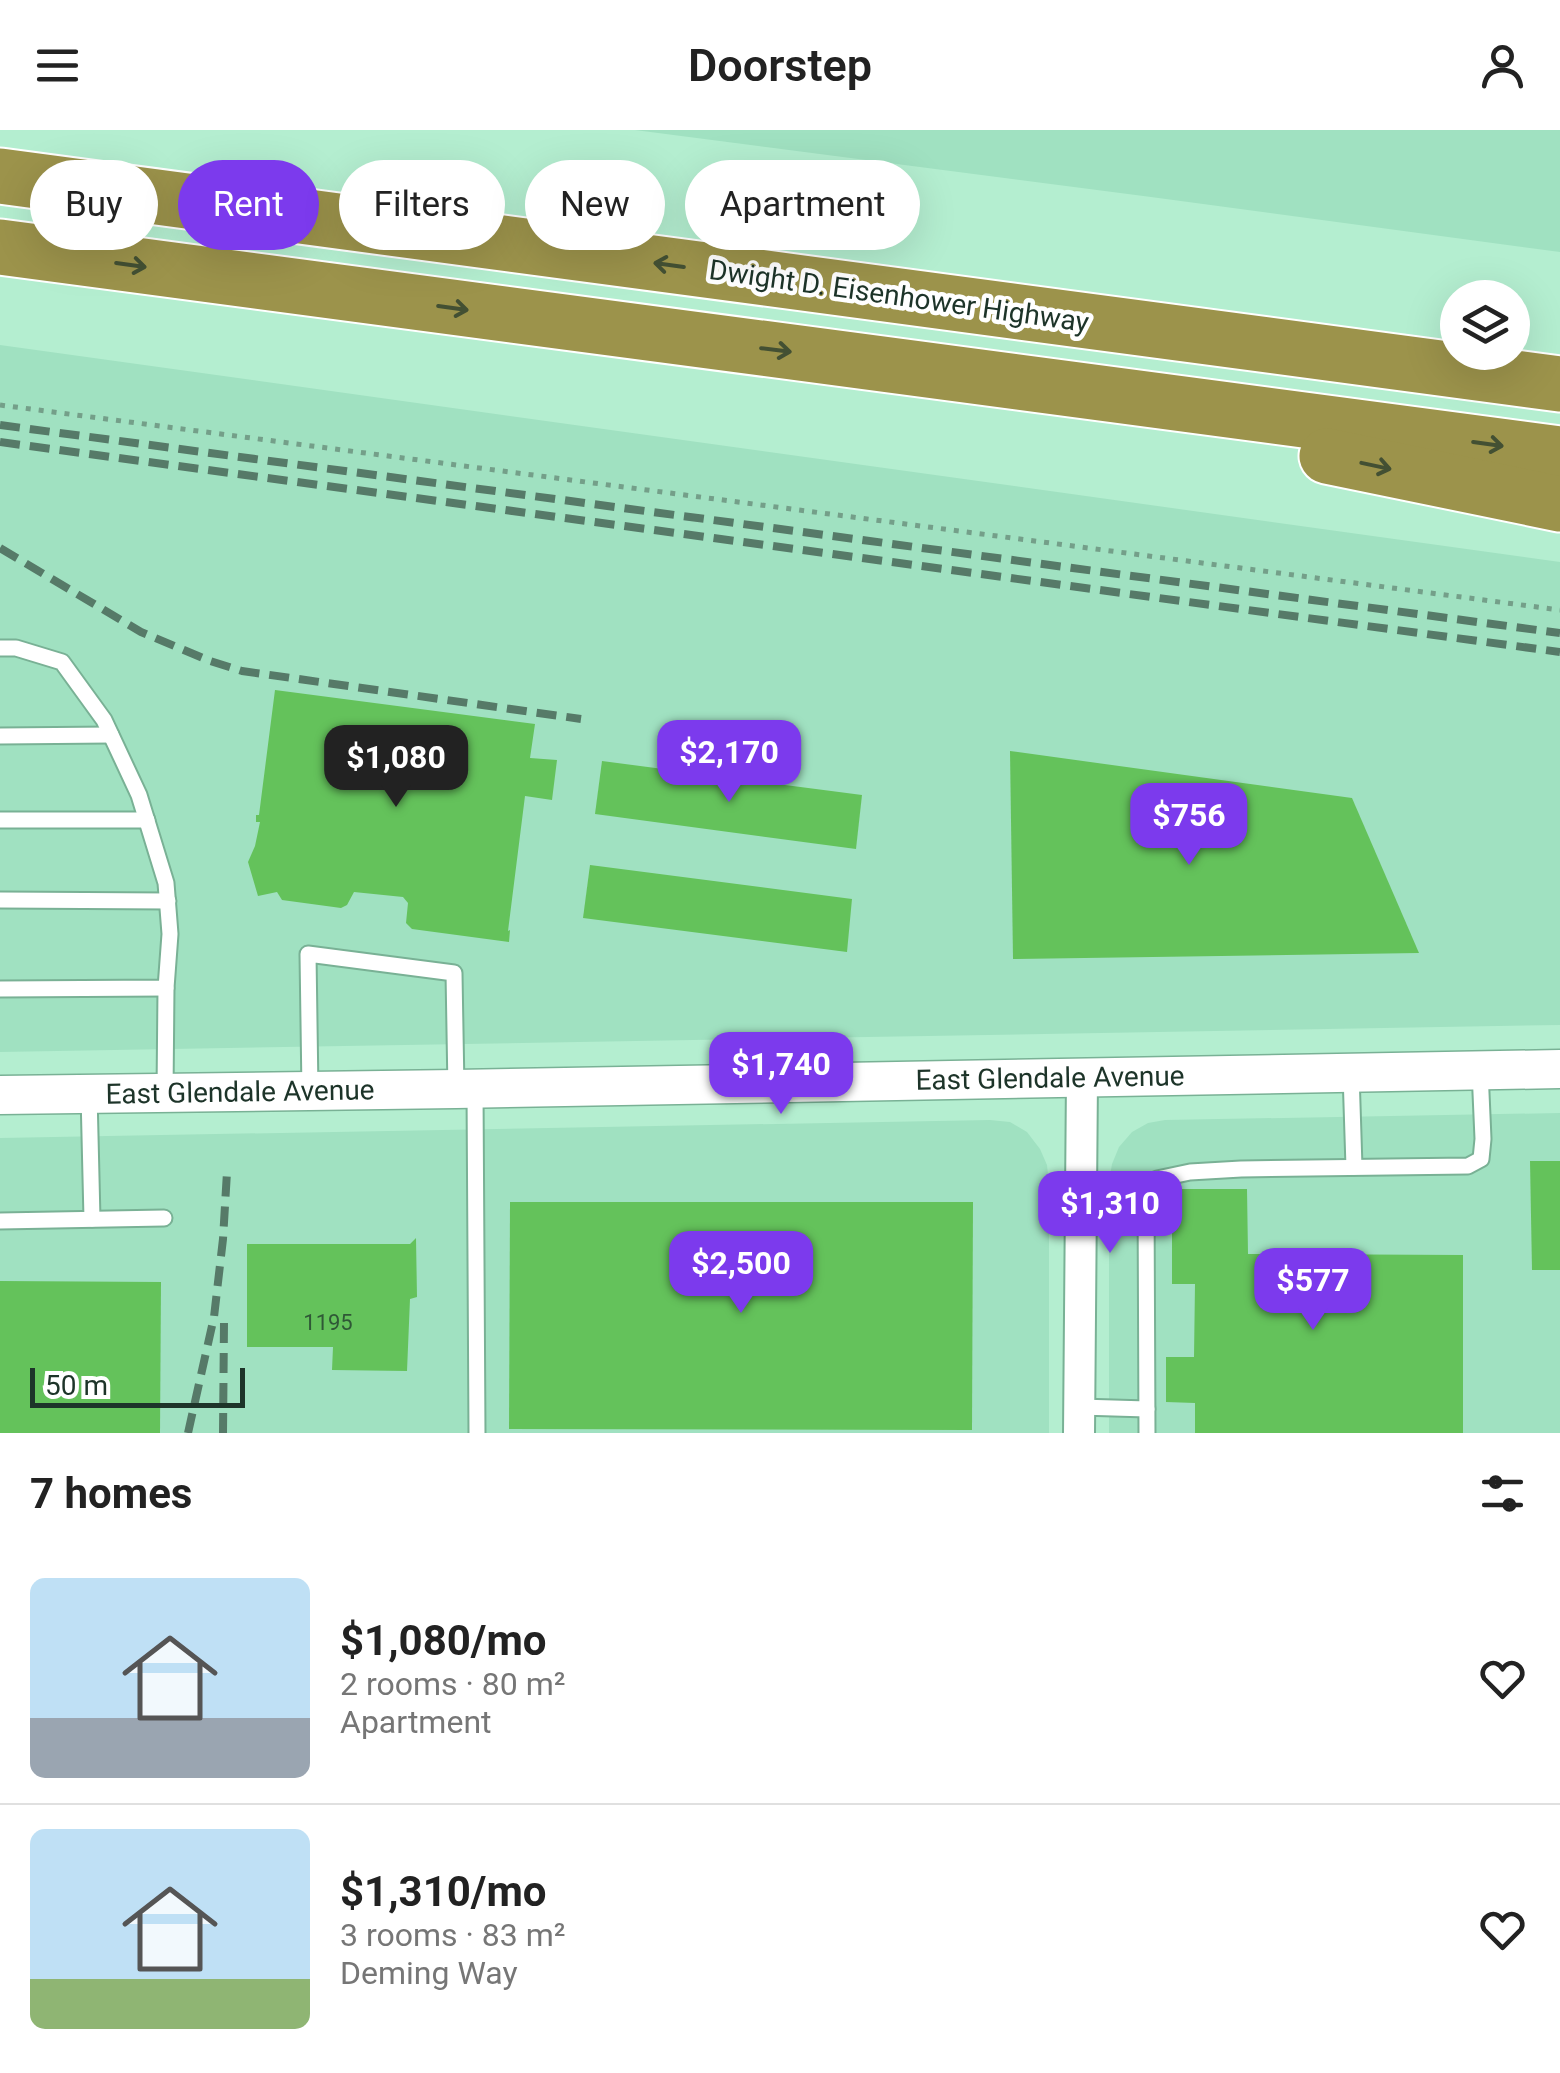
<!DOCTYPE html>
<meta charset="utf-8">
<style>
:root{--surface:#fff;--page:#f6f6f6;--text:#222;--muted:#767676;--line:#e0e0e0;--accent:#7c3aed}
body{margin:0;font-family:Roboto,sans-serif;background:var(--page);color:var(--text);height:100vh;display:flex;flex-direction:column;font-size:38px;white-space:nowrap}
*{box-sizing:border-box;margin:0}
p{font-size:32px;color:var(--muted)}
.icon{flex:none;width:55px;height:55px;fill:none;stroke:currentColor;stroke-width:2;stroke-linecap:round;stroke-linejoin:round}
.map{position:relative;height:1303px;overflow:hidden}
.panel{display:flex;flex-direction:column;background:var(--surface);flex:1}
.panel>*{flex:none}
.hud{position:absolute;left:30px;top:30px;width:1000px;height:90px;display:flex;gap:20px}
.tools{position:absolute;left:1440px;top:150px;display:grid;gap:20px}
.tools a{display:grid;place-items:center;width:90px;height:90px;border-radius:50%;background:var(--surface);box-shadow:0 10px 40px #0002;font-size:50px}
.scale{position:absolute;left:30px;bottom:25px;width:215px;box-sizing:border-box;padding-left:10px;border:5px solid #1d3429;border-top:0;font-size:28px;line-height:35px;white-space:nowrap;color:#1d3429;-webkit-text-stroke:8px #fff;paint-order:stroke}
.price{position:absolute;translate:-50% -85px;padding:0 22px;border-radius:20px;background:var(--accent);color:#fff;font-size:32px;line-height:65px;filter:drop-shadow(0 2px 5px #0008)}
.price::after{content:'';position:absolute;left:50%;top:60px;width:30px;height:22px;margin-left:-15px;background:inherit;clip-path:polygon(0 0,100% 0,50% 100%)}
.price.on{background:#222;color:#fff}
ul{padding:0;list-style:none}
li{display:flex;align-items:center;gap:30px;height:250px;padding:0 30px}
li+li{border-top:2px solid var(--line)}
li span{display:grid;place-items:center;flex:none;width:280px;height:200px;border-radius:15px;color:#555}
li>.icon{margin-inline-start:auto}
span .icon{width:120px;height:120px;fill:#fffc;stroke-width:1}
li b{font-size:42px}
h2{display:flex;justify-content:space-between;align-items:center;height:120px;padding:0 30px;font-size:42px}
.tag{padding:0 35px;border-radius:45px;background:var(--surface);box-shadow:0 10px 40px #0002;font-size:35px;line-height:90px}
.tag.on{background:var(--accent);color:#fff}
header{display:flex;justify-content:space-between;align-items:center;height:130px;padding:0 30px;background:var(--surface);font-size:45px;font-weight:600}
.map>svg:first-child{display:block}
.built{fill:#a0e1c1}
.building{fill:#64c25b}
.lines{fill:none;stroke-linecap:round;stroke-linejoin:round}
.service-casing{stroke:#79b195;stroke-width:19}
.minor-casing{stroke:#79b195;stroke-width:34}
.tertiary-casing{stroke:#79b195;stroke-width:41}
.motorway-casing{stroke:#fff;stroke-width:59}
.path{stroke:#749f89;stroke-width:5;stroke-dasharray:5 8;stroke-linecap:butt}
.service{stroke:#fff;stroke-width:15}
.minor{stroke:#fff;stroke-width:30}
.tertiary{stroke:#fff;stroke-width:38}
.motorway{stroke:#9c934b;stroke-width:55}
.rail{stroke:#567a68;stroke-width:8;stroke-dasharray:20 10;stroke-linecap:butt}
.oneway{stroke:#435033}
.labels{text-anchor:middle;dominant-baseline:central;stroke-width:9;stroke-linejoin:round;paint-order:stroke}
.number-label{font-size:22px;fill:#2f5836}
.street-label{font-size:28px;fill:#1d3429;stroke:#fff}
</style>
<header><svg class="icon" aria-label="menu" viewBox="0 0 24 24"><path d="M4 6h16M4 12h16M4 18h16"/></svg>Doorstep<svg class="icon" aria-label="person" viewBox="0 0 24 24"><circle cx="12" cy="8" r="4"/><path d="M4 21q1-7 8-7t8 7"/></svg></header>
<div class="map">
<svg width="1560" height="1303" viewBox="0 0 1560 1303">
<rect width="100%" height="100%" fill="#b4eed0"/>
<g class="built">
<polygon points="635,0 1560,0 1560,122 1151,67"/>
<polygon points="0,215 1560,432 1560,895 0,922"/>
<polygon points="1560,983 1560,1303 1109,1303 1109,1052 1112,1034 1119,1017 1132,1002 1148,993 1165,990"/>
<polygon points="990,990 1010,992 1027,1002 1040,1019 1047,1035 1049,1054 1049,1303 0,1303 0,1008"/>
</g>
<g class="building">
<polygon points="275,560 535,594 530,628 557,630 552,670 525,666 508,801 510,800 509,812 412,799 406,793 408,773 403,767 354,762 347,775 341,778 282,770 277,762 258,766 248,732 255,716 260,692 256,692 256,685 259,685"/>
<polygon points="1010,621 1352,668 1419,823 1013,829"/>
<polygon points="602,631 862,665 856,719 595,684"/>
<polygon points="590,735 852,769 847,822 583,788"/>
<polygon points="1530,1031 1560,1031 1560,1140 1532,1140"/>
<polygon points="1172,1059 1247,1059 1248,1124 1463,1125 1463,1303 1195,1303 1195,1273 1166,1272 1166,1227 1194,1227 1195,1154 1172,1154"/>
<polygon points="510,1072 973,1072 972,1300 509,1299"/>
<polygon points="416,1108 417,1167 410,1169 407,1241 332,1240 333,1217 247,1217 247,1114 410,1114"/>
<polygon points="0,1151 161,1152 160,1303 0,1303"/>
</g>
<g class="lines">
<defs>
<g id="service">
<polyline points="0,518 16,518 62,532 104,590 139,665 166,753 170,804 166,858 0,859"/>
<polyline points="0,606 111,605"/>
<polyline points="0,690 147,690"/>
<polyline points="0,770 168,771"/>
<polyline points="1351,943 1354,1037"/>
<polyline points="475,959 477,1303"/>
<polyline points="310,961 308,824 454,843 456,959"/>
<polyline points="165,963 166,858"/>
<polyline points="89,964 92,1089"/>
<polyline points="0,1091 164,1088"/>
<polyline points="1080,1277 1147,1279"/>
<polyline points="1147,1303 1146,1060 1157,1049 1190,1042 1241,1039 1468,1036 1481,1029 1483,1009 1480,940"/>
</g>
<polyline id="minor" points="1079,1303 1082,948"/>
<polyline id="tertiary" points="0,965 456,959 1560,939"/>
<g id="motorway">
<polyline points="0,46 1560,254"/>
<polyline points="0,117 1560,324"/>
<polyline points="1327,326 1560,374"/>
</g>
</defs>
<use href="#service" class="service-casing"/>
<use href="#minor" class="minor-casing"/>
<use href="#tertiary" class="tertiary-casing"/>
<use href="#motorway" class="motorway-casing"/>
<polyline class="path" points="0,275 1560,480"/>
<use href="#service" class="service"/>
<use href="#minor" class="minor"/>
<use href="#tertiary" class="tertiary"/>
<use href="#motorway" class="motorway"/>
<g class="rail">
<polyline points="0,295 1560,503"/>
<polyline points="0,312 1560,522"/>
<polyline points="0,418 141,502 210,531 242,541 581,589"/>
<polyline points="188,1303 214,1187 223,1109 227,1042"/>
<polyline points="223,1303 224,1192"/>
</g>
</g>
<defs><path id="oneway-shaft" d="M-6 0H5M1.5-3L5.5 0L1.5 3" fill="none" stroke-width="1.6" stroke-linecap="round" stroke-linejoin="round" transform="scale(2.5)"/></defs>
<g class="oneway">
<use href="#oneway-shaft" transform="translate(131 135) rotate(8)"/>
<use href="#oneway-shaft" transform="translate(669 135) rotate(-172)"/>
<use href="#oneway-shaft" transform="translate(453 178) rotate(8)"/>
<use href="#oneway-shaft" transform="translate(776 220) rotate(7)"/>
<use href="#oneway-shaft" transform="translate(1488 314) rotate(8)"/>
<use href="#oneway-shaft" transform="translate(1376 336) rotate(12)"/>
</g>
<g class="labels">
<g class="number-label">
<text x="328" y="1192">1195</text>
</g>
<g class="street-label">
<text transform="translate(899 166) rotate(8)">Dwight D. Eisenhower Highway</text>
<text transform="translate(1050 948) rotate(-1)">East Glendale Avenue</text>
<text transform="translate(240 962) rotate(-1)">East Glendale Avenue</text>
</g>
</g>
</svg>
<div class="tools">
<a><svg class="icon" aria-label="layers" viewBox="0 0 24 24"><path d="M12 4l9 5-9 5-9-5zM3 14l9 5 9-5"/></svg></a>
</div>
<div class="scale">50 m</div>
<b class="price" style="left:729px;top:675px">$2,170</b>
<b class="price on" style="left:396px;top:680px">$1,080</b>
<b class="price" style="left:1189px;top:738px">$756</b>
<b class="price" style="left:781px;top:987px">$1,740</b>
<b class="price" style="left:1110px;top:1126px">$1,310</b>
<b class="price" style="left:741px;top:1186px">$2,500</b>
<b class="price" style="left:1313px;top:1203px">$577</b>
<div class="hud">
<a class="tag">Buy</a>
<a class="tag on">Rent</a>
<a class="tag">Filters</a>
<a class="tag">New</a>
<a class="tag">Apartment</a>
</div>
</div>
<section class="panel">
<h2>7 homes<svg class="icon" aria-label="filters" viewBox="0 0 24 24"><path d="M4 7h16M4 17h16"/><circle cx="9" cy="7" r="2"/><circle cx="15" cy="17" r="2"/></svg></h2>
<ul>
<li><span style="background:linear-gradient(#bfe0f5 70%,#9aa5b1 0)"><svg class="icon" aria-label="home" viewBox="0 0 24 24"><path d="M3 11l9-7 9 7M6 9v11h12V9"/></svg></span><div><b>$1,080/mo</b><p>2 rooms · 80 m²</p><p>Apartment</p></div><svg class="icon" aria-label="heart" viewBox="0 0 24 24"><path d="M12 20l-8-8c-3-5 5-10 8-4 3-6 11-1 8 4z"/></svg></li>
<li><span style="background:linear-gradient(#bfe0f5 75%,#8fb573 0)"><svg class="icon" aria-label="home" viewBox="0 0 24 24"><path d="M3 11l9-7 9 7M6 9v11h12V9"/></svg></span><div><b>$1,310/mo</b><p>3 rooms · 83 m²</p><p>Deming Way</p></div><svg class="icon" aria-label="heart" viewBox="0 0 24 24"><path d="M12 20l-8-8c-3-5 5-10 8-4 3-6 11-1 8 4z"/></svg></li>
</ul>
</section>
